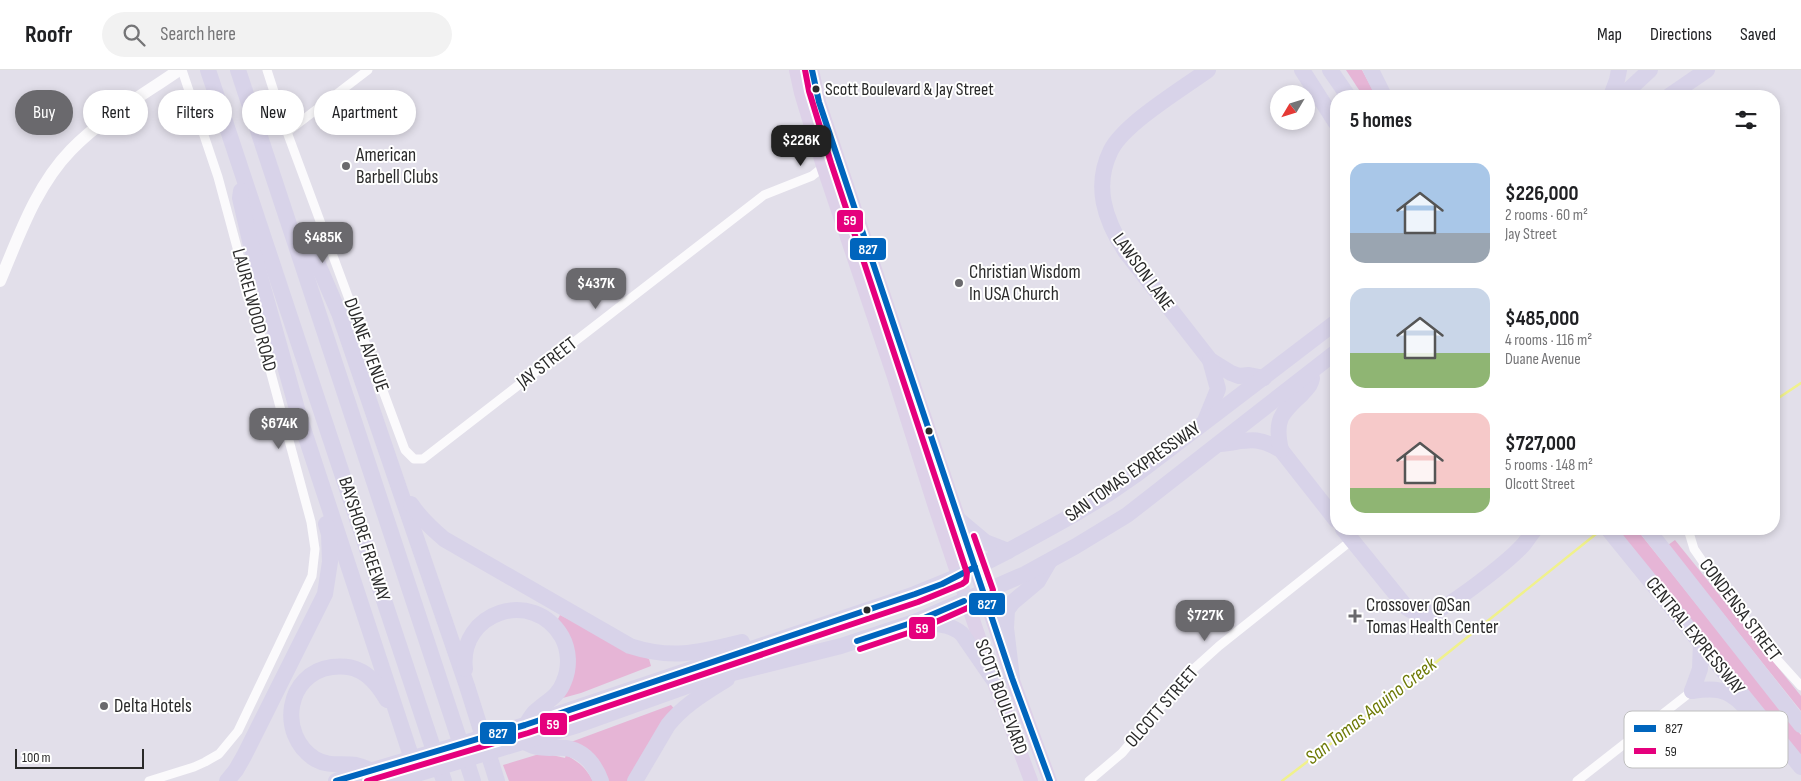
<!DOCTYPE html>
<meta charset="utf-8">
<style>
:root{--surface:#fff;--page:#f2f2f2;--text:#202124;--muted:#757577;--line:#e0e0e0;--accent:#6a696d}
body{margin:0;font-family:"Sofia Sans Condensed",sans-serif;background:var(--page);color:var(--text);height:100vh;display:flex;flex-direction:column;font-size:19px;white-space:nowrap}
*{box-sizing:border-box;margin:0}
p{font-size:16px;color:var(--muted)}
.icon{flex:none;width:28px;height:28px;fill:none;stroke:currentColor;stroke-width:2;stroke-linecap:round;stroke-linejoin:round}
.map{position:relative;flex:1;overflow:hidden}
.side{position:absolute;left:1330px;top:20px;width:450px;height:445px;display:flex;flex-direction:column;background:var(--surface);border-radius:20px;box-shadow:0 2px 8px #0003}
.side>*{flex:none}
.top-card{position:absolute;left:15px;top:20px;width:475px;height:45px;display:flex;gap:10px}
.needle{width:32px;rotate:232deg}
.buttons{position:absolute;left:1270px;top:15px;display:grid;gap:10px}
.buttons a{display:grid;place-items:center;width:45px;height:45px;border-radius:50%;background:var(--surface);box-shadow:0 2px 8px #0003;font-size:25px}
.scale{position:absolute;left:15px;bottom:12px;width:129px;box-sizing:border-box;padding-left:5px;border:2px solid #2a2a2a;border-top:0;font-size:14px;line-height:18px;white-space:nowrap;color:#2a2a2a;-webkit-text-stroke:4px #fff;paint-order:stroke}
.price{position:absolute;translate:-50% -42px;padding:0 11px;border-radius:10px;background:var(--accent);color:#fff;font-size:16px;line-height:32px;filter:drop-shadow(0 1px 2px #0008)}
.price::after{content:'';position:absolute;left:50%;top:30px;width:15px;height:11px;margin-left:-8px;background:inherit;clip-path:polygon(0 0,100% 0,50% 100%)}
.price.current{background:#222;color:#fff}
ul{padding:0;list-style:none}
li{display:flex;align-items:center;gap:15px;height:125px;padding:0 20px}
li span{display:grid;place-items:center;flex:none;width:140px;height:100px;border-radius:15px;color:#555}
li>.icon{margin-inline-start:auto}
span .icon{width:60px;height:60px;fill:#fffc;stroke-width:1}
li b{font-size:21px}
h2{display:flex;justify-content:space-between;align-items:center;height:60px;padding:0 20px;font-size:21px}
.pill{padding:0 18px;border-radius:22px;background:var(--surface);box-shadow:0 2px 8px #0003;font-size:18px;line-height:45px}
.pill.current{background:var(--accent);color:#fff}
header{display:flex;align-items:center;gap:30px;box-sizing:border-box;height:70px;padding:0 25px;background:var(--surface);border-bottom:1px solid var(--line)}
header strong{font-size:24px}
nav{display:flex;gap:28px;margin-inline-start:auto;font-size:18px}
.search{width:350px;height:45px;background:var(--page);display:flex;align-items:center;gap:12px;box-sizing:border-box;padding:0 18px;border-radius:28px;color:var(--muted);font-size:19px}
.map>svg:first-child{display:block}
.green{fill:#e6b5d6}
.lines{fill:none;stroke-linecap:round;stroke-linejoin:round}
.stream{stroke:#f0f18c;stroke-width:2.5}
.street{stroke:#fbfafc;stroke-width:9}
.secondary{stroke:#fbfafc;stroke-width:12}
.primary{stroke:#ddd1e8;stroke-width:14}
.highway{stroke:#d8d3e9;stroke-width:16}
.bus-1-casing{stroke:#fff;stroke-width:10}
.bus-2-casing{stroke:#fff;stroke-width:10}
.bus-1{stroke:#0065bd;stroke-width:6}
.bus-2{stroke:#e5007d;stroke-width:6}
.bus-dot{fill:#2a2a2a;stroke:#fff;stroke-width:2}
.poi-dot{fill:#6a696d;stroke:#fff;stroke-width:2}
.labels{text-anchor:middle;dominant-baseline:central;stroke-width:4;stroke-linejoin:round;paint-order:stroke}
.bus-label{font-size:18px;fill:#2a2a2a;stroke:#fff;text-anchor:start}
.poi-label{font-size:19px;fill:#2a2a2a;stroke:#fff;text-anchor:start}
.street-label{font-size:19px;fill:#2a2a2a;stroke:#fff}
.water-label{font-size:20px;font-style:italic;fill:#6e7a06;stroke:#fff}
.key{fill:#fff;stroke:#bfbfbf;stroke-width:1}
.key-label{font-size:14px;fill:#2a2a2a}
.line-badge{stroke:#fff;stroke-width:2}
.badge-label{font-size:14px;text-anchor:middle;font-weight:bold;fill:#fff}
</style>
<header>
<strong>Roofr</strong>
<div class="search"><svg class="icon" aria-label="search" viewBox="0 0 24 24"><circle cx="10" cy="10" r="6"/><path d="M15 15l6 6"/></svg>Search here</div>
<nav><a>Map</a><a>Directions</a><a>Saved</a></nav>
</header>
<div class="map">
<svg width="1801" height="711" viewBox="0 0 1801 711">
<rect width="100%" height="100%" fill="#e2dfea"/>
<g class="green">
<polygon points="1346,0 1362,0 1376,26 1363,26"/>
<polygon points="1631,459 1636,459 1638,461 1801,665 1801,689 1622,466"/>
<polygon points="1675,470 1801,626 1801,641 1668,475"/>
<polygon points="560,545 649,589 651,596 581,623 559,629 565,622 557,551"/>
<polygon points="671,635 676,641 631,711 607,711 571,672"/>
<path d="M536,685H552L565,688L566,685C579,692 586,698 593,711H509L503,695Z"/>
</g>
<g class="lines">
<g class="stream">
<polyline points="1774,331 1801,313"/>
<polyline points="1282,711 1414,610 1601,460"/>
</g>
<g class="street">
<polyline points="267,0 287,62 405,380 414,389 423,389 764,125 812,106 837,86"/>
<polyline points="287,62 368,0"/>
<polyline points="1688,459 1694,479 1712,505 1765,576 1801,616"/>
<polyline points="149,711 194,697 205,692 219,684 238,661 312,506 315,479 311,452 218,107 182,0"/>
<polyline points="1089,711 1122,683 1188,604 1219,576 1352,470"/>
<polyline points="1577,711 1692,621"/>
</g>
<path class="secondary" d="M0,211C19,166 36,116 71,80C102,48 143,25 179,0"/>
<g class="primary">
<polyline points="796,0 801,23 823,96 894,307 934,434 993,609 1031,711"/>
<polyline points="812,0 819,32 1012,608 1050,711"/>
</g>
<g class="highway">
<polyline points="208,0 444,711"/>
<polyline points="238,0 473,711"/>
<path d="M1208,0C1182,19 1125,53 1111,80C1093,116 1105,150 1125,181L1210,290L1231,303L1239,306L1249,305L1264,308"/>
<polyline points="1302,0 1336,53"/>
<polyline points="1330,0 1348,26"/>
<polyline points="1371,0 1384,26"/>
<polyline points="1611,26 1617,10 1619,0"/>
<polyline points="1622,26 1650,0"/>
<polyline points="1669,26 1707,0"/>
<polyline points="241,121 240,128 250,171 299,346 415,698"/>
<polyline points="296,168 314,185 339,243 467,616 497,711"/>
<polyline points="1205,351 1218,319 1210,290"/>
<path d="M1220,374C1248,371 1255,365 1281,380L1336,450"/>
<path d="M1281,380C1274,350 1281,343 1302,324C1307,318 1311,315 1312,308"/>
<path d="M411,434C420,448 431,458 444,469L630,576C673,590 700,582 742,572"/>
<polyline points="960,451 985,472 1008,481"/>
<path d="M1343,459L1407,538C1412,541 1417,545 1424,545C1443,544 1510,490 1524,474C1528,469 1531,464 1535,459"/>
<polyline points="1608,459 1801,697"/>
<polyline points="1647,459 1801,655"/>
<path d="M917,551C932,554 950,553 962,564L993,609"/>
<path d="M465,599C458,542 533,517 562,567C569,580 570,597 564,611C559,626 547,631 536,641C532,644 530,649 527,653"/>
<polyline points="1012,608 1006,558 1007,540 1013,532 1038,511 1049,492"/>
<path d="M1692,621C1714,618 1727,618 1743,635"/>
<polyline points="1692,621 1700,599 1701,572"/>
<path d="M524,672C528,673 533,677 538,677C547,679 557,677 566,678C584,681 595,695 601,711"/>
<path d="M370,700C366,698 361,696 356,695C341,693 329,697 315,689C277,665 286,603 332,597C341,596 350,596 358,600C371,605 380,618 387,630"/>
<polyline points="227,711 236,700 244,686 325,524 330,492 329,464 326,454"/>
<polyline points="336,711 525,655 915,524 959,506 1008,481 1075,444 1108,424 1137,404 1336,252"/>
<polyline points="394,711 578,655 701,611 841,576 917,551 1025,504 1076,476 1127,445 1336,282"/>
<path d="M635,711L668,655C684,635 705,623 727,609"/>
</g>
<defs>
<g id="bus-1">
<polyline points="812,0 819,32 1012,608 1050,711"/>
<polyline points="857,571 917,551 964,531"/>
<polyline points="336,711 525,655 915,524 942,514 975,497"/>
</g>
<g id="bus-2">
<polyline points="860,579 920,559 990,528 993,520 974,466"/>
<polyline points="367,711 528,663 918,532 962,514 966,511 967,503 831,93 809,21 805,0"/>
</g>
</defs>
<use href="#bus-1" class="bus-1-casing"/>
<use href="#bus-2" class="bus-2-casing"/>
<use href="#bus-1" class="bus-1"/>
<use href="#bus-2" class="bus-2"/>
</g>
<g class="bus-dot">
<circle cx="816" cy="19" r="4.5"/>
<circle cx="929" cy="361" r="4.5"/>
<circle cx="867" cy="540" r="4.5"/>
</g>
<g class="poi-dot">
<circle cx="346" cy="96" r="5"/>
<circle cx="959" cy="213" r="5"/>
<path d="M1352.5 538.5h5v5h5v5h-5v5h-5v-5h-5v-5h5z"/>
<circle cx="104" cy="636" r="5"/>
</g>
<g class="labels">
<g class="bus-label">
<text x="825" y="19">Scott Boulevard &amp; Jay Street</text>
</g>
<g class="poi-label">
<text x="356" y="85">American<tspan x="356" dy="22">Barbell Clubs</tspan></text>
<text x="969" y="202">Christian Wisdom<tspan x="969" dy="22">In USA Church</tspan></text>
<text x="1366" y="535">Crossover @San<tspan x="1366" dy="22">Tomas Health Center</tspan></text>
<text x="114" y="636">Delta Hotels</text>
</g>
<g class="street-label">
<text transform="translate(1143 202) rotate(54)">LAWSON LANE</text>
<text transform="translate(254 240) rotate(75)">LAURELWOOD ROAD</text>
<text transform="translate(366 275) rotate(70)">DUANE AVENUE</text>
<text transform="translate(547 293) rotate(-38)">JAY STREET</text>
<text transform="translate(1133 402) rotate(-35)">SAN TOMAS EXPRESSWAY</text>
<text transform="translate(364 469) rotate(72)">BAYSHORE FREEWAY</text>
<text transform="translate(1740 540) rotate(53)">CONDENSA STREET</text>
<text transform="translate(1695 566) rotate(51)">CENTRAL EXPRESSWAY</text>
<text transform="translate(1001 627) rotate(70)">SCOTT BOULEVARD</text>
<text transform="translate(1162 637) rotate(-49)">OLCOTT STREET</text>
</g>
<g class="water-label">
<text transform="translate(1371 641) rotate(-38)">San Tomas Aquino Creek</text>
</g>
</g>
<rect x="1624" y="641" width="164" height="57" rx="8" class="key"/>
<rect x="1634" y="655" width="22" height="7" fill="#0065bd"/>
<rect x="1634" y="678" width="22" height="6" fill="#e5007d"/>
<g class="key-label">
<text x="1665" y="663">827</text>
<text x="1665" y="686">59</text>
</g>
<g class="line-badge">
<rect x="836" y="139" width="28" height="24" rx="5" fill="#e5007d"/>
<rect x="849" y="167" width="38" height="24" rx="5" fill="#0065bd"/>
<rect x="968" y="522" width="38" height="24" rx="5" fill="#0065bd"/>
<rect x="908" y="546" width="28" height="24" rx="5" fill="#e5007d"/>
<rect x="539" y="642" width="29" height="24" rx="5" fill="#e5007d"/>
<rect x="479" y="651" width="38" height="24" rx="5" fill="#0065bd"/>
</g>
<g class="badge-label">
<text x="850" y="155">59</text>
<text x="868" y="184">827</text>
<text x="987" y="539">827</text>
<text x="922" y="563">59</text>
<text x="553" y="659">59</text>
<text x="498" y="668">827</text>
</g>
</svg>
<div class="buttons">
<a><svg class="needle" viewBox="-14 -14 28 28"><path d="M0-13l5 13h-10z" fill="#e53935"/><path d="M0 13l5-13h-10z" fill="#757577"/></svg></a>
</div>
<div class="scale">100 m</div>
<b class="price current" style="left:801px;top:97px">$226K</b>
<b class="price" style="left:323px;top:194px">$485K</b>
<b class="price" style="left:596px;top:240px">$437K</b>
<b class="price" style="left:279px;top:380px">$674K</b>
<b class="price" style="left:1205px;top:572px">$727K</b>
<div class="top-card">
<a class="pill current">Buy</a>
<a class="pill">Rent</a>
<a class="pill">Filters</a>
<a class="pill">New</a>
<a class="pill">Apartment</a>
</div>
<section class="side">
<h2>5 homes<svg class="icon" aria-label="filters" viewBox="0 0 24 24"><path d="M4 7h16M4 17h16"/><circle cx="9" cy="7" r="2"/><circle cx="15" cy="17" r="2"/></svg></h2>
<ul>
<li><span style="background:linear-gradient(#a9c7e8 70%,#9aa5b1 0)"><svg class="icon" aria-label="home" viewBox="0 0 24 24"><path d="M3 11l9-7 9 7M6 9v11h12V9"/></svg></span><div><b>$226,000</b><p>2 rooms · 60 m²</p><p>Jay Street</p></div></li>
<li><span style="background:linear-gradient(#c9d6e8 65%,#8fb573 0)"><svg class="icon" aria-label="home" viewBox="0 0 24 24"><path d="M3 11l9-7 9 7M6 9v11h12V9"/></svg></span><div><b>$485,000</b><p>4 rooms · 116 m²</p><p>Duane Avenue</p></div></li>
<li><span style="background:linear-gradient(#f6c9c9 75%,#8fb573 0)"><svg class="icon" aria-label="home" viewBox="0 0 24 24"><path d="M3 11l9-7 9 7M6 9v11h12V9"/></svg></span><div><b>$727,000</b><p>5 rooms · 148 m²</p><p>Olcott Street</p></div></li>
</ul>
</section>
</div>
